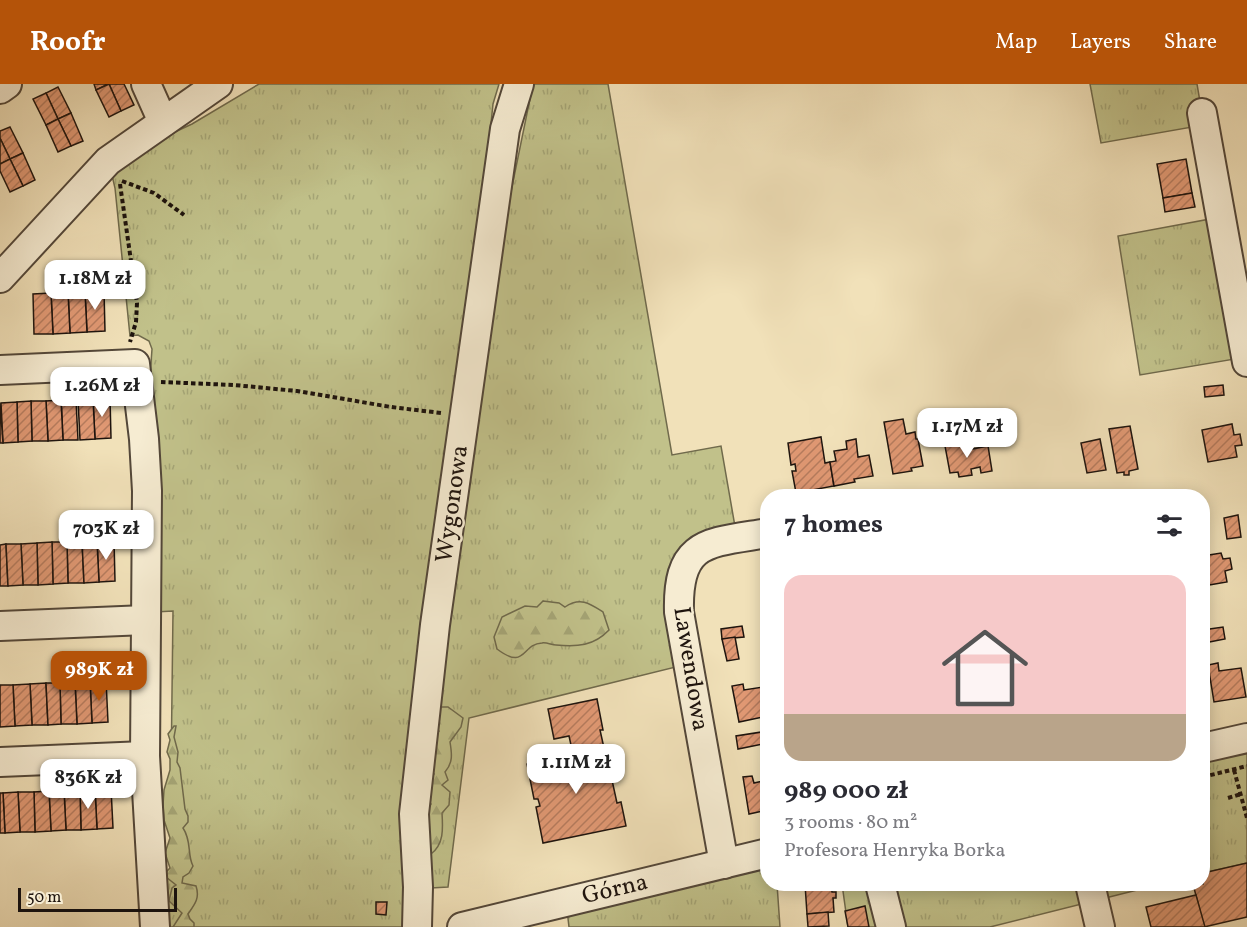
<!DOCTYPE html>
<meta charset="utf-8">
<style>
:root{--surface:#fff;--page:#f7f7f7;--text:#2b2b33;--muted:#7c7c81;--line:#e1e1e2;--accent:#b45309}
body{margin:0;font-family:Vollkorn,serif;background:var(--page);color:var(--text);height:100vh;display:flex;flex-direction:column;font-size:22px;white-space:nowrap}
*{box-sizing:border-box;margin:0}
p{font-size:20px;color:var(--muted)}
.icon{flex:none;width:33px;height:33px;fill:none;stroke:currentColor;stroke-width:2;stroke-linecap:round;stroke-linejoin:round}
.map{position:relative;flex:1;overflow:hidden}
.drawer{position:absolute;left:760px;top:405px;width:450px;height:402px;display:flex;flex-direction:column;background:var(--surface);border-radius:24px;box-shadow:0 3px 15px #0003}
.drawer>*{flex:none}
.scale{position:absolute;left:18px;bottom:15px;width:159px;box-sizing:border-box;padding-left:6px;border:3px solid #1e140e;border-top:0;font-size:16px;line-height:21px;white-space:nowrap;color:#1e140e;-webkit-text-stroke:4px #f6ecd2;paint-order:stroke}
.price{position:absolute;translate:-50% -51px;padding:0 14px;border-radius:12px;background:#fff;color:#222;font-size:20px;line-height:39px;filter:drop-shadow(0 2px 3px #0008)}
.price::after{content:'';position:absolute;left:50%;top:36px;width:18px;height:14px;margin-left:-9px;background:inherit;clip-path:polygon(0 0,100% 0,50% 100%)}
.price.on{background:var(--accent);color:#fff}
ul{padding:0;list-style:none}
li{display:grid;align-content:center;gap:12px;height:318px;padding:0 24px}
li+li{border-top:2px solid var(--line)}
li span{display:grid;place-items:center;height:186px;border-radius:18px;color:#555}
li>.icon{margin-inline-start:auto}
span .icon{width:108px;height:108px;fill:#fffc;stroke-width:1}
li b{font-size:26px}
h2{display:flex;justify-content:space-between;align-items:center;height:72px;padding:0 24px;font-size:26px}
header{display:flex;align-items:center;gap:36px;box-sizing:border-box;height:84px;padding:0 30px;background:var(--accent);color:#fff}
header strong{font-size:28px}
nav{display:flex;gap:33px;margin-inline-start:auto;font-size:21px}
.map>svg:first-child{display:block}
.grass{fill:url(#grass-tufts);stroke:#706a4c;stroke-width:1.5}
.forest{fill:url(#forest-firs);stroke:#706a4c;stroke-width:1.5}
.building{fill:url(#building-hatch);stroke:#1e140e;stroke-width:1.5}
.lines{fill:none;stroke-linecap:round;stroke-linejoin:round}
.minor-casing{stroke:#534739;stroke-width:32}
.path{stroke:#1e140e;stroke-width:4;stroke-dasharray:4.5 3;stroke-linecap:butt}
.minor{stroke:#f6ecd2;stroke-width:28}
.labels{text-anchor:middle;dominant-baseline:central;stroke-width:5;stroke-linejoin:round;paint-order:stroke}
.street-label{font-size:24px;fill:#1e140e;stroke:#f6ecd2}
</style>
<header>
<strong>Roofr</strong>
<nav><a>Map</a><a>Layers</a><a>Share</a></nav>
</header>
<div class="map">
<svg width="1247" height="843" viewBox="0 0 1247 843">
<defs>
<pattern id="grass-tufts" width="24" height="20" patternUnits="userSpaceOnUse" patternTransform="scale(1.5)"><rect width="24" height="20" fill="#c1c18a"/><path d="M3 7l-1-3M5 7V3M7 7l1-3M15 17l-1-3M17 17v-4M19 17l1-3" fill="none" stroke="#a5a576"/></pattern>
<pattern id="forest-firs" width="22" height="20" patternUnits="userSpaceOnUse" patternTransform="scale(1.5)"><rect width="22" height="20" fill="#c1c18a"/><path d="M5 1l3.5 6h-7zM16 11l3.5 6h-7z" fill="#a5a576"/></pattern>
<pattern id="building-hatch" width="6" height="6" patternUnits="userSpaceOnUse" patternTransform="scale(1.5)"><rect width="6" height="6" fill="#e09873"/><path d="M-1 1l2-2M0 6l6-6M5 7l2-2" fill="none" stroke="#b57b5d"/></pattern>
</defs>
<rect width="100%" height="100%" fill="#f1e1b9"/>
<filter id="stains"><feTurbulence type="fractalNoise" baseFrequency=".00333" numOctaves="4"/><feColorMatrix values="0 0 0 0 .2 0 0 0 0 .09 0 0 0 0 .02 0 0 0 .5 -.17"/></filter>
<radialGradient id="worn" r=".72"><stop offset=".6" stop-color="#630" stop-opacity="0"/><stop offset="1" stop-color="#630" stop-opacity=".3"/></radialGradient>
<g class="grass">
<polygon points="259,0 499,0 493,20 409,843 162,843 160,791 173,788 171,691 173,527 155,528 150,293 152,265 149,257 138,251 130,252 115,104 111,87 149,60 192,40"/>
<polygon points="533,0 608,0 672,371 721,362 737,454 697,467 688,580 469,634 448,803 431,804 425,712 505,137"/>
<polygon points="1090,0 1197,0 1204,41 1101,59"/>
<polygon points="1221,133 1235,275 1140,291 1118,152"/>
<polygon points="1247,654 1247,779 1203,789 1203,665"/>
<polygon points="768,769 768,800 777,800 780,843 569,843 566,817"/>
<polygon points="842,800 1161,800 990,843 848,843"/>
</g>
<g class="forest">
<path d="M543,517L559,519L565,523C580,513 589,519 603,528L609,546C594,562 577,563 556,561C552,561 546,558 542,559C521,560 526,587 497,565L494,553L502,533L525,522L537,523Z"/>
<path d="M441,623H448L463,634L461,643L450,658C452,670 453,679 445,688L448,696L442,701L450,708L449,721L442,729C443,745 444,760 431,770L425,760L427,728L431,720L426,717L429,698L434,690L429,686L435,651L439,647L435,644L437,629Z"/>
<path d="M174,642H176L174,653L178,668L177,678L180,684L185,725L188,732V738L183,744C192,757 187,771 193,782L189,789L183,793L182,799L196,802C200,814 195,820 188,830L190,835L194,839V843H173L182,829L169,817L172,804L176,801L166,793V788L170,784L165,769L170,754L164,736L163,721L164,706L170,686V675L167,668L170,656L168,650Z"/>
</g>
<g class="building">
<polygon points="94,0 108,0 96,6"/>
<polygon points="109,0 124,0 134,21 121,27"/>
<polygon points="109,0 121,27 109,33 96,6"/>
<polygon points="58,3 71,29 58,35 46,9"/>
<polygon points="46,9 58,35 46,41 33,15"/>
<polygon points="71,29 83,57 71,62 58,35"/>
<polygon points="58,35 71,62 58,68 46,41"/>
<polygon points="10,43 23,69 10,75 0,54 0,47"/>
<polygon points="0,54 10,75 0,80"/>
<polygon points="23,69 35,96 23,102 10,75"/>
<polygon points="10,75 23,102 10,108 0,87 0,80"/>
<polygon points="1186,75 1192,109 1163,114 1157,80"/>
<polygon points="1192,109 1195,123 1165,128 1163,114"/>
<polygon points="104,207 105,247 87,248 85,208"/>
<polygon points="68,208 85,208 87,248 70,249"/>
<polygon points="68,208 70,249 53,250 51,209"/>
<polygon points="51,209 53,250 34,250 33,210"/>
<polygon points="1223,301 1224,311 1205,313 1204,303"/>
<polygon points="61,311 67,311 67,316 76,316 78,356 63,356"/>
<polygon points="110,314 111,354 95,355 93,315"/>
<polygon points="78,315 93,315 95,355 80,356"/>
<polygon points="61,316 63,356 48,357 46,317"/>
<polygon points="31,317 46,317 48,357 32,357"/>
<polygon points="31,317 32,357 18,358 17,318"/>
<polygon points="17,318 18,358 3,359 1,319"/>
<polygon points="0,319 3,359 0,359"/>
<polygon points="903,335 906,350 915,348 916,355 918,355 923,382 911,384 912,387 893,390 884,338"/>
<polygon points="1232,340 1234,351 1240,350 1242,361 1235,362 1237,373 1208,378 1202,346"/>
<polygon points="1130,342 1138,385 1129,387 1129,391 1124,391 1124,388 1117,389 1109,345"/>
<polygon points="821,353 825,379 830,378 834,402 796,409 792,387 796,387 795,380 791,381 788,359"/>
<polygon points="856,355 858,373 869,371 873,392 854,395 855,398 834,402 830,378 836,377 834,367 847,365 846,357"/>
<polygon points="959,355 963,359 966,358 967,366 988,362 992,387 981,389 980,383 971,385 972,391 959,393 958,388 950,389 945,362 948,361 951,357"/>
<polygon points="1100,355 1106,386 1087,389 1081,359"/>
<polygon points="1238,431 1241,453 1227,455 1224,434"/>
<polygon points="114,456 115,497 99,498 97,457"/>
<polygon points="82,457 84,499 68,499 67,458"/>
<polygon points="82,457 97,457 99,498 84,499"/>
<polygon points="52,458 67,458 68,499 53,500"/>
<polygon points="52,458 53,500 38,501 37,459"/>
<polygon points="37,459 38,501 23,501 21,460"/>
<polygon points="6,460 8,502 0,502 0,461"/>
<polygon points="6,460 21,460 23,501 8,502"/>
<polygon points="1221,469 1223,475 1230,474 1232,485 1225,487 1227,498 1203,502 1203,472"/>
<polygon points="742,542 744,553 722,555 721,545"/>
<polygon points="1223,543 1225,555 1204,559 1203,546"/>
<polygon points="735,553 739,575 727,577 722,555"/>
<polygon points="1218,579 1219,587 1241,584 1246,613 1214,618 1208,581"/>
<polygon points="106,596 108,638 92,639 90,597"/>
<polygon points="90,597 92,639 77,640 75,598"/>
<polygon points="75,598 77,640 61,640 60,599"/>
<polygon points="46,599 48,641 32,641 30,600"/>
<polygon points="46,599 60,599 61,640 48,641"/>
<polygon points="30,600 32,641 15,642 13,601"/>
<polygon points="743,600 744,606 763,603 768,632 739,638 732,602"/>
<polygon points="0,601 13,601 15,642 0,643"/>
<polygon points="597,615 603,646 600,646 604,664 573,670 569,652 554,655 548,625"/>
<polygon points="768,647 768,659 738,665 736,652"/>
<polygon points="610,663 614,686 610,687 617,719 621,718 626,742 543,759 536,723 540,722 538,715 534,715 527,680"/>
<polygon points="752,692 754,699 768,696 768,726 749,730 743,693"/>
<polygon points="111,704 113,744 97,745 95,705"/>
<polygon points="95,705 97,745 81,746 80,706"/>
<polygon points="64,706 80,706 81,746 66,746"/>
<polygon points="64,706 66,746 51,747 49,707"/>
<polygon points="49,707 51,747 35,748 34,708"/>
<polygon points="18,708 34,708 35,748 20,748"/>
<polygon points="18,708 20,748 5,749 3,709"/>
<polygon points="0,709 3,709 5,749 0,749"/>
<polygon points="1247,779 1247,833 1204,843 1193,800 1203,800 1203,789"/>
<polygon points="805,800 831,800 832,808 836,808 836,814 833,814 834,828 807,830"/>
<polygon points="1196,811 1205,843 1151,843 1146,823"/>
<polygon points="376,818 387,818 386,831 376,830"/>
<polygon points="865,822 869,843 848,843 845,827"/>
<polygon points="828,828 829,842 808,843 807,830"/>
</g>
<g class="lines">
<defs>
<g id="minor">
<polyline points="146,0 163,38"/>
<polyline points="0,5 7,0"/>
<polyline points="1202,29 1247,278"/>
<polyline points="0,194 108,77 218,0"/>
<polyline points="0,286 135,280 144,355 147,407 145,672 155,843"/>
<polyline points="0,542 146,536"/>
<polyline points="1203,664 1247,654"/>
<polyline points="0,678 145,672"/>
<path d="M724,780L679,528C677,456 708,459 768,449"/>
<polyline points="880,800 891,843"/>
<polyline points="1090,800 1100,843"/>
<polyline points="417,843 418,803 414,730 435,541 505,45 519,0"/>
<polyline points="462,843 768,769"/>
</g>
</defs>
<use href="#minor" class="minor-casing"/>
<g class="path">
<polyline points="122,97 154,109 184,131"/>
<polyline points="120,100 137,219 136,238 130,258"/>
<polyline points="161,298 234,301 297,307 391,323 441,329"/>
<polyline points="898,412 937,412"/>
<polyline points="1102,412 1117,409"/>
<polyline points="1234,686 1247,734"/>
<polyline points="1203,693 1247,682"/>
<polyline points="1228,714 1241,710"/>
</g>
<use href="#minor" class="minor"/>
</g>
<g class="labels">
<g class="street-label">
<text transform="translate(453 420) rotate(-82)">Wygonowa</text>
<text transform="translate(690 585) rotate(81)">Lawendowa</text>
<text transform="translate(615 806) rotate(-13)">Górna</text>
</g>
</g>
<rect width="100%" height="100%" filter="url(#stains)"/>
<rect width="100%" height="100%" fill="url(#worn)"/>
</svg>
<div class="scale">50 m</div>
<b class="price" style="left:95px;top:227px">1.18M zł</b>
<b class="price" style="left:102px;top:334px">1.26M zł</b>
<b class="price" style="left:967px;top:375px">1.17M zł</b>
<b class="price" style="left:106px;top:477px">703K zł</b>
<b class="price on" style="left:99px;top:618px">989K zł</b>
<b class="price" style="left:576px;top:711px">1.11M zł</b>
<b class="price" style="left:88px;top:726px">836K zł</b>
<section class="drawer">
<h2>7 homes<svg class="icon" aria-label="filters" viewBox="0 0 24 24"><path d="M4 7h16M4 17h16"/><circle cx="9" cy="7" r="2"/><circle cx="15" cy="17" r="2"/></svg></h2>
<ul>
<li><span style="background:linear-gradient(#f6c9c9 75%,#b9a48a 0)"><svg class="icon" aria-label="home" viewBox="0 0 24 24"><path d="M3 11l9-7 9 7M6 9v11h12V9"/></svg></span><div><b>989 000 zł</b><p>3 rooms · 80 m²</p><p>Profesora Henryka Borka</p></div></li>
</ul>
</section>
</div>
